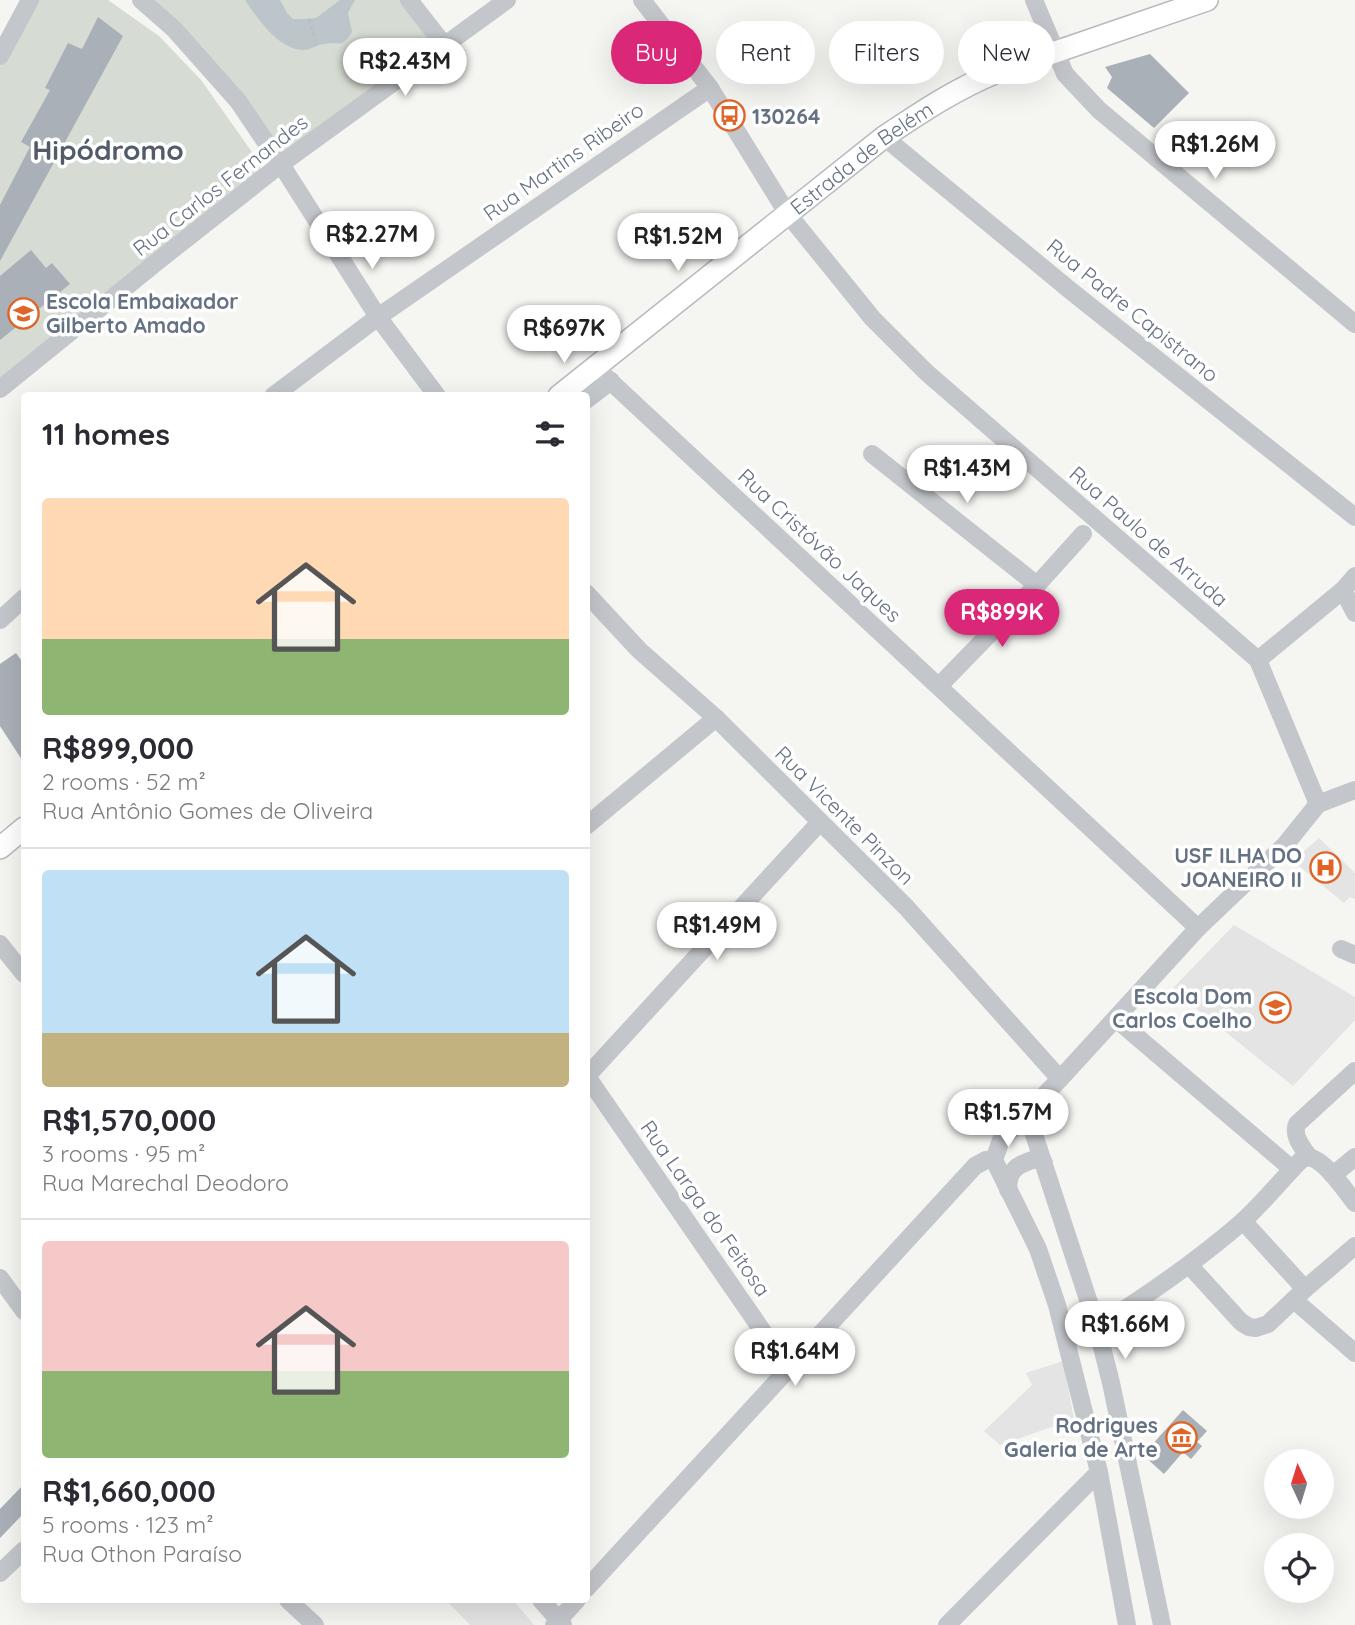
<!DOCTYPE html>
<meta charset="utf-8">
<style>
:root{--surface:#fff;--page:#f7f7f7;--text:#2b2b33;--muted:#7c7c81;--line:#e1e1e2;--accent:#db2777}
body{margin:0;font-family:Quicksand,sans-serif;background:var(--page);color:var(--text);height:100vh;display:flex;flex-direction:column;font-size:26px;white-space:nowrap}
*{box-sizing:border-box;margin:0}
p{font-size:23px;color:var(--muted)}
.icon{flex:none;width:38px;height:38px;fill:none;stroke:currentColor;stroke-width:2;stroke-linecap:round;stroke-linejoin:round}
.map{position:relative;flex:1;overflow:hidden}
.sheet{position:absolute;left:21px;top:392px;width:569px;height:1211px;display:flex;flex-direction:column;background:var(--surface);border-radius:7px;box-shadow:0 7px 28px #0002}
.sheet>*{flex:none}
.guide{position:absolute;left:611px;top:21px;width:639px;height:63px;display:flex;gap:14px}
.needle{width:46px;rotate:356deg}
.buttons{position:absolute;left:1264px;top:1449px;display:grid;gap:14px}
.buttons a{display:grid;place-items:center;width:70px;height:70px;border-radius:50%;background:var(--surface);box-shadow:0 7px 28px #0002;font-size:35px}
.price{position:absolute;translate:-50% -60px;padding:0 16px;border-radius:24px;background:#fff;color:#222;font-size:23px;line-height:46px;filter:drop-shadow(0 2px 4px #0008)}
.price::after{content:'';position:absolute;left:50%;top:42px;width:21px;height:16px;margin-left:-10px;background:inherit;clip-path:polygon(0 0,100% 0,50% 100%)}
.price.on{background:var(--accent);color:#fff}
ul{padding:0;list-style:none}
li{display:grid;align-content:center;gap:14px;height:371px;padding:0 21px}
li+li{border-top:2px solid var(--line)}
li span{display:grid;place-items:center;height:217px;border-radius:7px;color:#555}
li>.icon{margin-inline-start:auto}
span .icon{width:126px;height:126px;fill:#fffc;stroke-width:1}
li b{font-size:30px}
h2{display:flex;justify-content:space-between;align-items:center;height:84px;padding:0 21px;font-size:30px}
.pill{padding:0 24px;border-radius:32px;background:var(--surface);box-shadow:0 7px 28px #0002;font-size:24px;line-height:63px}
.pill.on{background:var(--accent);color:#fff}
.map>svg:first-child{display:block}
.built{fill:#e3e4e3}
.green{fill:#d6dcd3}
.water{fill:#bbc5ca}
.building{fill:#aab0b7}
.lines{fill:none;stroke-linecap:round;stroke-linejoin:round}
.major-casing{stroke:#b6b9be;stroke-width:24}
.path{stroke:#bbbdbf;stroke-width:2.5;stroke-dasharray:3.5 3.5;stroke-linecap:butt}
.minor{stroke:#c3c6ca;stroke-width:18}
.major{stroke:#fff;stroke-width:21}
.labels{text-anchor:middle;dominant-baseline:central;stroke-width:7;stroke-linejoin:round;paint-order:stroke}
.poi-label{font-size:21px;font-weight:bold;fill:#657283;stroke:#fff;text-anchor:end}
.street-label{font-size:21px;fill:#657283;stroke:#fff}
.district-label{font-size:28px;font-weight:bold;fill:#525c68;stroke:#fff}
</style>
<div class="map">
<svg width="1355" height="1625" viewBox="0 0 1355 1625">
<rect width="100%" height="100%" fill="#f5f5f2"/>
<g class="built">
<polygon points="1319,838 1355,873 1355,899 1350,897 1344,903 1293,861"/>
<polygon points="1234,925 1355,997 1355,1020 1293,1086 1172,989"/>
<polygon points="1063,1361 1074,1419 1000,1445 984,1431 1032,1385 1026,1373"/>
<polygon points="446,1600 513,1600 534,1625 470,1625"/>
</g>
<g class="green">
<polygon points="35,0 108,0 159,36 201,80 259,162 260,169 257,176 0,380 0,66"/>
<polygon points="146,0 402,0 427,37 426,49 287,151 279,151"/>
</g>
<path class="water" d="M245,0H280L287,13L293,19H303L316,18L340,0H355L348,13L352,32C341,49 341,41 324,44C317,45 310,50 303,50C279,50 257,18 245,0Z"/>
<g class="building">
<polygon points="98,17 123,36 0,261 0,205 30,147 21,142 50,90 45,88 68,43 82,49"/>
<polygon points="1150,54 1189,93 1154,128 1107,88 1112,77 1105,67"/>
<polygon points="31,250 46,268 52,263 70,284 0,340 0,276"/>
<polygon points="16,653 24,664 24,763 0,726 0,664"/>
<polygon points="1183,1410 1207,1431 1197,1442 1202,1446 1191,1459 1183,1452 1164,1474 1143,1455"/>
<polygon points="24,1484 24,1513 0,1538 0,1509"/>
</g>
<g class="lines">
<defs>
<g id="major">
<path id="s1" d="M559,396L884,137C923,111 954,90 997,72L1207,0"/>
<polyline points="0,848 24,828"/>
</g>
</defs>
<use href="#major" class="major-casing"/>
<polyline class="path" points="309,19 317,46"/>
<g class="minor">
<polyline points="141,0 174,29 238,101 284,169 378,317 437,396"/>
<polyline points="409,0 445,46"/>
<polyline points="642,0 710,88 787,213 873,319 926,372 1258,660 1318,804"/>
<polyline points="1034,0 1065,74 1099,110 1355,324"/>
<polyline points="0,56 30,0"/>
<polyline points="884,137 1071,291 1355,517"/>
<polyline points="595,367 1198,928"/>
<polyline points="0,389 158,261 281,164 507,0"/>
<polyline points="273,396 378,317 710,88"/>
<polyline points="586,400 611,381"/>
<polyline points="872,454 1037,585"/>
<polyline points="1343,590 1355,613"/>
<polyline points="586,593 639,650 716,718 906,907 1060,1079"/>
<polyline points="0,620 24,598"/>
<polyline points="1258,660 1343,590 1355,576"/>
<polyline points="939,686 1037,585 1083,534"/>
<polyline points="1318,804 1355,790"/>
<polyline points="586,826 716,718"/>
<polyline points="0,944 24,974"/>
<polyline points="1341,949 1355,955"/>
<polyline points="1116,1019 1292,1169"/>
<polyline points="586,1075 788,1368"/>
<polyline points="587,1076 820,822"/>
<polyline points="1027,1113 1097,1327 1111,1383 1162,1625"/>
<path d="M1309,1157C1303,1148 1292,1136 1297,1124L1355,1071"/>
<path d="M1309,1157C1326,1161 1344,1189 1355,1203"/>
<polyline points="994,1160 1038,1249 1057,1305 1099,1472 1127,1625"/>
<polyline points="994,1160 1001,1140 1060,1079 1198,928 1285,845 1318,804"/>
<polyline points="1333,1175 1355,1157"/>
<path d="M1008,1190C1008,1169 1018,1164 1036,1159L1044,1163"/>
<polyline points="1243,1221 1305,1289"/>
<polyline points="1189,1265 1241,1322 1249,1327 1256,1328 1268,1324 1305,1289 1355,1246"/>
<polyline points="0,1278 24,1311"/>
<polyline points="1294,1300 1355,1353"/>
<path d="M1097,1327C1148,1295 1197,1261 1242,1222C1263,1203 1282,1179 1302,1159L1309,1157"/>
<polyline points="0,1573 24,1550"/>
<polyline points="586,1589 975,1166 986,1160 994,1160"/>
<polyline points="288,1600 315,1625"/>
<polyline points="541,1600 563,1625"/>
<polyline points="554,1625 577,1600"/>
<polyline points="947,1625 1099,1472"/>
</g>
<use href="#major" class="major"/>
</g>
<defs>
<symbol id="bus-ring" viewBox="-11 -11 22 22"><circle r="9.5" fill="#fff" stroke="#e16427" stroke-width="1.5"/><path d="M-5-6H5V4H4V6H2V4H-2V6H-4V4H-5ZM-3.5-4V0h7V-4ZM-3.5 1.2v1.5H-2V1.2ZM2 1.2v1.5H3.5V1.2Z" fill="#e16427"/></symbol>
<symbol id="school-ring" viewBox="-11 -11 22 22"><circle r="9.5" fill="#fff" stroke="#e16427" stroke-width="1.5"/><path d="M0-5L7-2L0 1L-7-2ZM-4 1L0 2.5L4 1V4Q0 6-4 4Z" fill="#e16427"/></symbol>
<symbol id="hospital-ring" viewBox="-11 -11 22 22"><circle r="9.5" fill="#fff" stroke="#e16427" stroke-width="1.5"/><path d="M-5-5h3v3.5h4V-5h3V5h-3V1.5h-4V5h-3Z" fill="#e16427"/></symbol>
<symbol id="museum-ring" viewBox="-11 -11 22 22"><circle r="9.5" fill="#fff" stroke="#e16427" stroke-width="1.5"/><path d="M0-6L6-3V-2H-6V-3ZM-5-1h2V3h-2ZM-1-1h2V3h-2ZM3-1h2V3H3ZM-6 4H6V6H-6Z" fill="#e16427"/></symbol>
</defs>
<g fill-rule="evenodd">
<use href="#bus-ring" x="712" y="98" width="35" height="35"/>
<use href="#school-ring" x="6" y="296" width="35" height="35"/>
<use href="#hospital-ring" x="1308" y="850" width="35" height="35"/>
<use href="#school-ring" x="1258" y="990" width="35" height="35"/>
<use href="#museum-ring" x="1164" y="1420" width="35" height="35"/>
</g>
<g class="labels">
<g class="poi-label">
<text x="752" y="116" text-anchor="start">130264</text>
<text x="46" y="301" text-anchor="start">Escola Embaixador<tspan x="46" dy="24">Gilberto Amado</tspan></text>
<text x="1302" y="855">USF ILHA DO<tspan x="1302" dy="24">JOANEIRO II</tspan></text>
<text x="1252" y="996">Escola Dom<tspan x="1252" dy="24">Carlos Coelho</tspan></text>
<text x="1158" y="1425">Rodrigues<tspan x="1158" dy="24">Galeria de Arte</tspan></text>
</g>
<g class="street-label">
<text stroke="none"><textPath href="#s1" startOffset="385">Estrada de Belém</textPath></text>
<text transform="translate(563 161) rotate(-35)">Rua Martins Ribeiro</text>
<text transform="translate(220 185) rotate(-38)">Rua Carlos Fernandes</text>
<text transform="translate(1133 310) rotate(39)">Rua Padre Capistrano</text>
<text transform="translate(1149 536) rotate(41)">Rua Paulo de Arruda</text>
<text transform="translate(820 545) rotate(43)">Rua Cristóvão Jaques</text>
<text transform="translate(845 815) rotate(45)">Rua Vicente Pinzon</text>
<text transform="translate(706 1208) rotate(55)">Rua Larga do Feitosa</text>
</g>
<g class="district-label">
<text x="108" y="149">Hipódromo</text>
</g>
</g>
</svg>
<div class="buttons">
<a><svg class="needle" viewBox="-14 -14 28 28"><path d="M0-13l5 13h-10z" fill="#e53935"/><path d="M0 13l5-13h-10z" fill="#7c7c81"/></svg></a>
<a><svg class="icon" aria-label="locate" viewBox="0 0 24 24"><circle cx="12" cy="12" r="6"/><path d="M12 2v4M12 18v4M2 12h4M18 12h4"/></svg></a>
</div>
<b class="price" style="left:405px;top:98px">R$2.43M</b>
<b class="price" style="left:1215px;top:181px">R$1.26M</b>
<b class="price" style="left:372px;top:271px">R$2.27M</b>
<b class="price" style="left:678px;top:273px">R$1.52M</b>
<b class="price" style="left:564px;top:365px">R$697K</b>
<b class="price" style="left:967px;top:505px">R$1.43M</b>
<b class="price on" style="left:1002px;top:649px">R$899K</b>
<b class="price" style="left:717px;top:962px">R$1.49M</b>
<b class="price" style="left:1008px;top:1149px">R$1.57M</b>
<b class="price" style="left:1125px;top:1361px">R$1.66M</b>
<b class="price" style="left:795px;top:1388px">R$1.64M</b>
<div class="guide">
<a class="pill on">Buy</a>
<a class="pill">Rent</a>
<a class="pill">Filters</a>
<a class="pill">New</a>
</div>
<section class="sheet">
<h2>11 homes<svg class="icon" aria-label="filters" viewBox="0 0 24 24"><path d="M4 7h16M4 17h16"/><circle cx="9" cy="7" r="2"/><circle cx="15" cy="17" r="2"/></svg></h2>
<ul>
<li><span style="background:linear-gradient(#ffd9b3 65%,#8fb573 0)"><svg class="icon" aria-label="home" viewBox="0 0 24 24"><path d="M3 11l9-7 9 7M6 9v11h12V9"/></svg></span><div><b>R$899,000</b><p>2 rooms · 52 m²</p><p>Rua Antônio Gomes de Oliveira</p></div></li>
<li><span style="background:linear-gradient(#bfe0f5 75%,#c2b280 0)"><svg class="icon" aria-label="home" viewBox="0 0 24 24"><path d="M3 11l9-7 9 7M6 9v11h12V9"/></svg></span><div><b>R$1,570,000</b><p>3 rooms · 95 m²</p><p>Rua Marechal Deodoro</p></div></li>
<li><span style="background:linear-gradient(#f6c9c9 60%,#8fb573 0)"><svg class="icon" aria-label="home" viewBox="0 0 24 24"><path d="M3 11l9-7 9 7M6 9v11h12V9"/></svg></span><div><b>R$1,660,000</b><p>5 rooms · 123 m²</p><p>Rua Othon Paraíso</p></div></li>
</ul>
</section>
</div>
